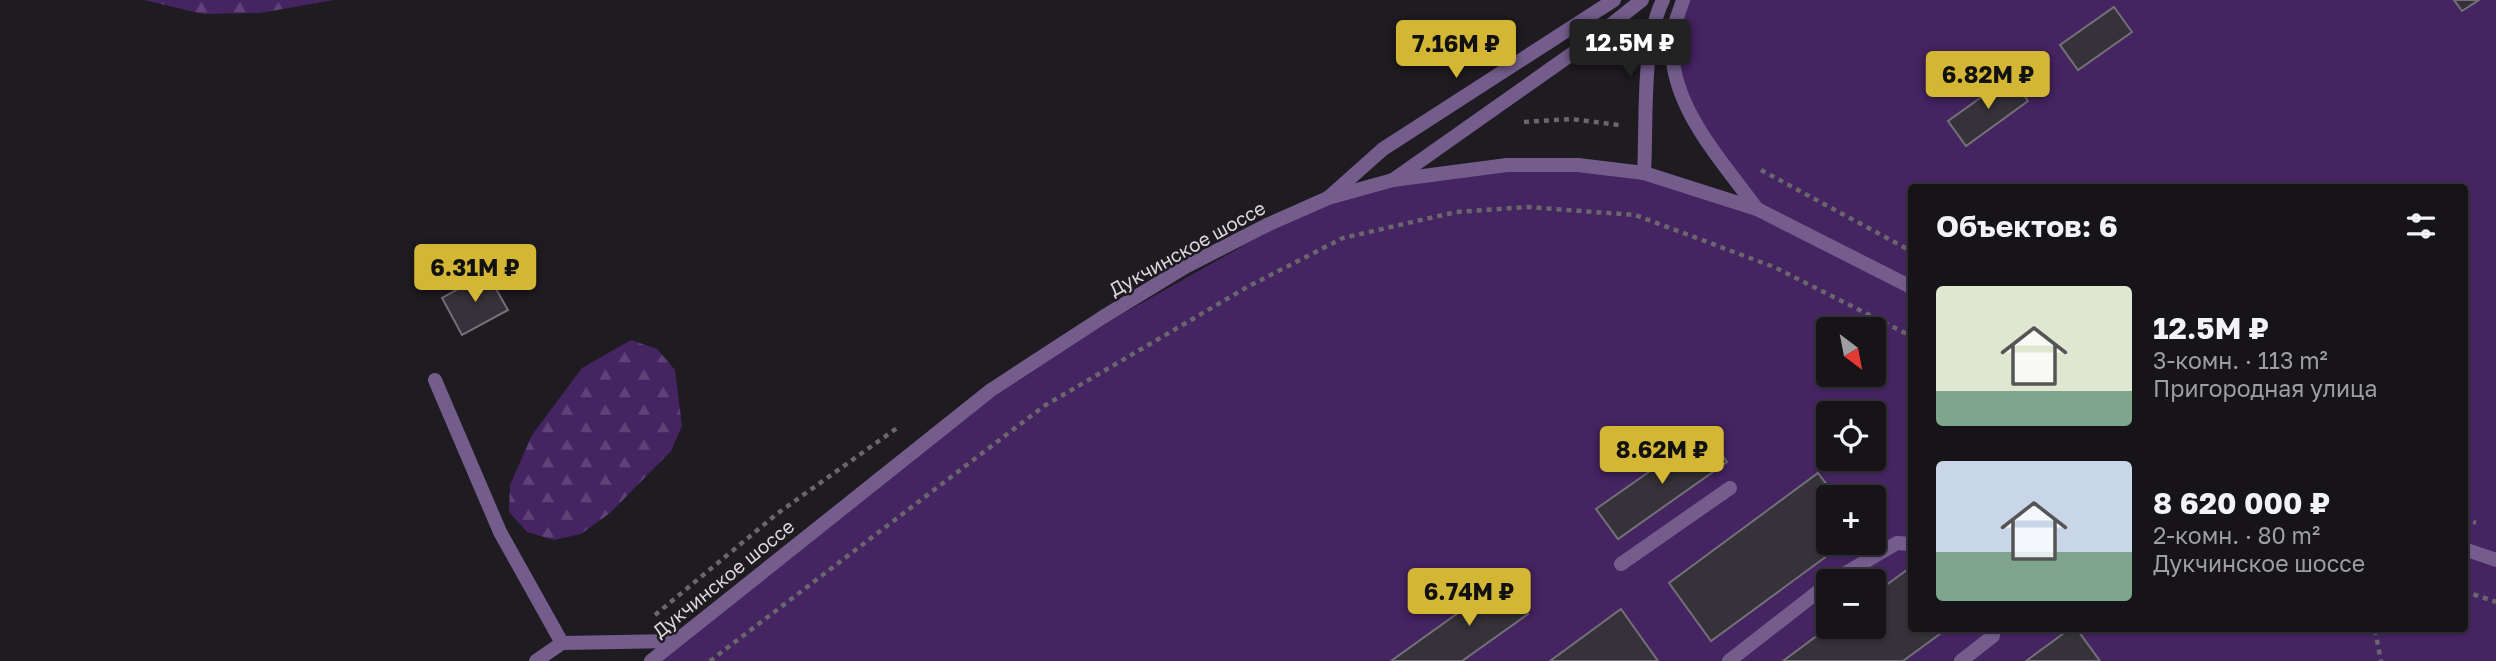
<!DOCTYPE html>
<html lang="ru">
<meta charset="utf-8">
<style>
:root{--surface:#161419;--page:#232126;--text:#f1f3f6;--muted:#9e9ea2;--line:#353338;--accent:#d4b635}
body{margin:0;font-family:"Golos Text",sans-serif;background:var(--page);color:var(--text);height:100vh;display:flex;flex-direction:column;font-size:26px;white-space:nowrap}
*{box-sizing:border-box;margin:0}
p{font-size:23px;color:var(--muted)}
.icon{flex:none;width:38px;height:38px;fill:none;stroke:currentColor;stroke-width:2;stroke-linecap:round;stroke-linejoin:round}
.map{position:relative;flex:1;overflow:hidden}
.panel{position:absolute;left:1908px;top:184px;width:560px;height:448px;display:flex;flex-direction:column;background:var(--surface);border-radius:7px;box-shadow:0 2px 5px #0004,0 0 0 2px var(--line)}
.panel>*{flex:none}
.needle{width:46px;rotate:148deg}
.tools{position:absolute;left:1816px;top:317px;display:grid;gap:14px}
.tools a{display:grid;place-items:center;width:70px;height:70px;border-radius:7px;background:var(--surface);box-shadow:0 2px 5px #0004,0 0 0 2px var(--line);font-size:35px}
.price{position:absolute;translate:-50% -60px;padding:0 16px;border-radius:7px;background:var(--accent);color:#111;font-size:23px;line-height:46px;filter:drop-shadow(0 2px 4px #0008)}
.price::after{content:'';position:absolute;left:50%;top:42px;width:21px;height:16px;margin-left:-10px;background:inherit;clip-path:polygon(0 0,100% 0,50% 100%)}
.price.current{background:#222;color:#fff}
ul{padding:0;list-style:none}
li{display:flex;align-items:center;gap:21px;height:175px;padding:0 28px}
li span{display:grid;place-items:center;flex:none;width:196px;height:140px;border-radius:7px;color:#555}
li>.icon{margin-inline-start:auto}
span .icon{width:84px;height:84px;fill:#fffc;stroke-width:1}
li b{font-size:30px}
h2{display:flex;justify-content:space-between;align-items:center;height:84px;padding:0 28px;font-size:30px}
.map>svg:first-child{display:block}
.forest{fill:url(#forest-firs)}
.garden{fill:#452462;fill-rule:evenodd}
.building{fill:#353239;stroke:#737078;stroke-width:2}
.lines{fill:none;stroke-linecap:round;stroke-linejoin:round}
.path{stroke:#69666c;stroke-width:4.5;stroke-dasharray:5 5;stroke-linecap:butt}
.service{stroke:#745d8d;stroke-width:14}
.minor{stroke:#745d8d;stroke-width:14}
.tertiary{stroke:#745d8d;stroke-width:14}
.labels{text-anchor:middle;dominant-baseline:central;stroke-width:5;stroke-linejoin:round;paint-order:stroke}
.street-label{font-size:19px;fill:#d9d7db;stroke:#1e1b21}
</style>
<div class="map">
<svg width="2496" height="661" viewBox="0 0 2496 661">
<defs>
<pattern id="forest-firs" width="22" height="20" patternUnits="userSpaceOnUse" patternTransform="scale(1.75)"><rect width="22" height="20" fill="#452462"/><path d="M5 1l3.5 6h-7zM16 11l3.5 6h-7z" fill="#5f4378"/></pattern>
</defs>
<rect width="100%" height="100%" fill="#1e1b21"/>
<g class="forest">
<polygon points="144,0 334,0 260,13 203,14"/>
<polygon points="631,340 657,349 675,370 682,426 671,451 610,513 581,534 554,540 527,532 509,512 510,485 532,435 582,368"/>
</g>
<path class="garden" d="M1683,0H2496V661H662L1019,372L1328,198L1507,165L1644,173L1755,208L1691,115L1673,57ZM1911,187H2464V628H1911ZM1829,329H1874V374H1829ZM1829,413H1874V458H1829ZM1829,497H1874V542H1829ZM1829,581H1874V626H1829Z"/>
<g class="building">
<polygon points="2454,0 2479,0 2462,11"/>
<polygon points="2114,7 2132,32 2078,70 2060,45"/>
<polygon points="2011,76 2028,101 1966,146 1948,121"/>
<polygon points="487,273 508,310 462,335 442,298"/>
<polygon points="1706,432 1727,462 1618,539 1596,509"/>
<polygon points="1818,473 1836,497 1829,497 1829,542 1846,542 1711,641 1669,583"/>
<polygon points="1911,567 1911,628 1948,628 1903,661 1783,661 1830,626 1874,626 1874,594"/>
<polygon points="1504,580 1528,614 1462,661 1391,661"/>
<polygon points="1621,609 1658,661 1550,661"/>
<polygon points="2071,628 2076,628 2100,661 2026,661"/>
</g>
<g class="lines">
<g class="path">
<polyline points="1524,122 1571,119 1619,125"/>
<polyline points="1761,170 1911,251"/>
<polyline points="2464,518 2476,523"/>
<polyline points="2464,591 2496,602"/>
<polyline points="655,615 778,513 897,428"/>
<polyline points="2375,630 2381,661"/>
<polyline points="710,661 1044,406 1249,286 1343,238 1456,212 1527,207 1635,215 1774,267 1911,336"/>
</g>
<g class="service">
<polyline points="435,380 500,532 562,643"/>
<polyline points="1621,564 1730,488"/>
<polyline points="1832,581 1897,543 1911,544"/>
<polyline points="536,661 562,643 674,641"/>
<polyline points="1729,661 1829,583"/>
<polyline points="1961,661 1993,636 1993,628"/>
</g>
<g class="minor">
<path d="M1683,0C1680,10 1675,21 1673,31C1663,99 1720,158 1757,209"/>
<path d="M1644,173C1647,122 1641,45 1663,0"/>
<polyline points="1393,180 1593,39 1642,0"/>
<polyline points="1328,198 1383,149 1614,0"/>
</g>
<g class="tertiary">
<polyline points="2464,549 2496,560"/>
<polyline points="651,661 991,390 1103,317 1185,267 1267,225 1328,198 1393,180 1507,165 1578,165 1644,173 1757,209 1911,287"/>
</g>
</g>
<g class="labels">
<g class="street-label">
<text transform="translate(1187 248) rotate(-29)">Дукчинское шоссе</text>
<text transform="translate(723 578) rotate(-39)">Дукчинское шоссе</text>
</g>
</g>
</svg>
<div class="tools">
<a><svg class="needle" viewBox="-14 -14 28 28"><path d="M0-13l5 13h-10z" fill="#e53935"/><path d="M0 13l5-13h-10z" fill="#9e9ea2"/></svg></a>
<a><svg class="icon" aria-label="locate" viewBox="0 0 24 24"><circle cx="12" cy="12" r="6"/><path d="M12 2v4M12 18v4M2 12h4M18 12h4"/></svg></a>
<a>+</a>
<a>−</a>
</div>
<b class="price current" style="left:1630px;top:79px">12.5M ₽</b>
<b class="price" style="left:1456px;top:80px">7.16M ₽</b>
<b class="price" style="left:1988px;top:111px">6.82M ₽</b>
<b class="price" style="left:475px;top:304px">6.31M ₽</b>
<b class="price" style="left:1662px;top:486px">8.62M ₽</b>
<b class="price" style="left:1469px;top:628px">6.74M ₽</b>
<section class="panel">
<h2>Объектов: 6<svg class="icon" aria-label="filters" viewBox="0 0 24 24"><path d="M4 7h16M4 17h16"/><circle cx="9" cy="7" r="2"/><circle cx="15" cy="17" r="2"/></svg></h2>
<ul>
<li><span style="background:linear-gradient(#dfe7d0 75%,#7fa58c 0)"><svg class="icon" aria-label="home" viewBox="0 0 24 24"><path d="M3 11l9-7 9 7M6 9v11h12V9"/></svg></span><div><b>12.5M ₽</b><p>3-комн. · 113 m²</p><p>Пригородная улица</p></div></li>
<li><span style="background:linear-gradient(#c9d6e8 65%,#7fa58c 0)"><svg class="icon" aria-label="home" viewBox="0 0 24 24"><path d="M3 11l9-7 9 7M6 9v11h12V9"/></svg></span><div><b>8 620 000 ₽</b><p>2-комн. · 80 m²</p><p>Дукчинское шоссе</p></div></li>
</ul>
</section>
</div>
